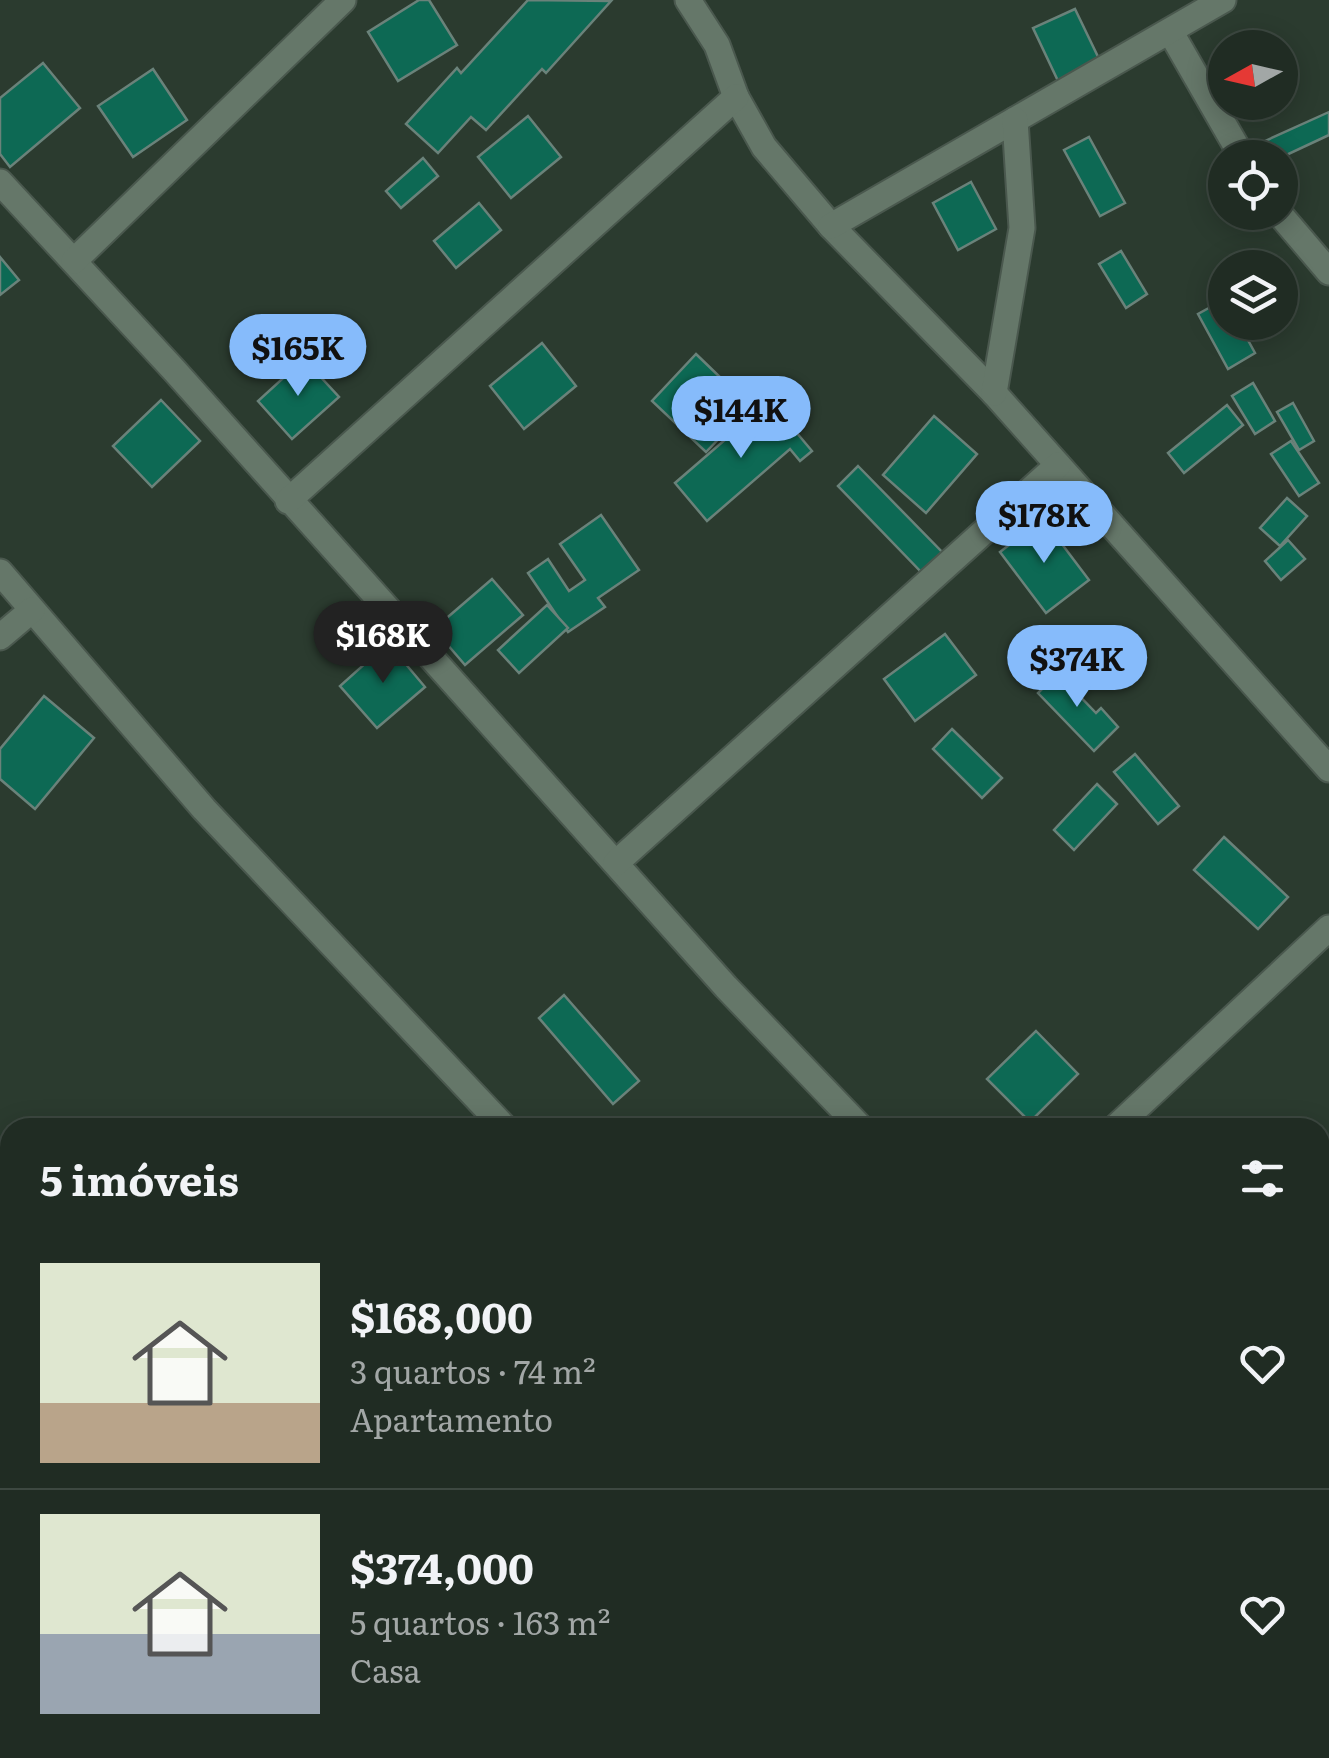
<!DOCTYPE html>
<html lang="pt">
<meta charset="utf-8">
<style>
:root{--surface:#202c23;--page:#28342b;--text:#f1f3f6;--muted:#a2a7a6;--line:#3d4841;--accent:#86bbfb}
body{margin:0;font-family:Literata,serif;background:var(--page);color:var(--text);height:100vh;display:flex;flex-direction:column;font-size:38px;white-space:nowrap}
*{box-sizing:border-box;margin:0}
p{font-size:32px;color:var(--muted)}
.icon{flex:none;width:55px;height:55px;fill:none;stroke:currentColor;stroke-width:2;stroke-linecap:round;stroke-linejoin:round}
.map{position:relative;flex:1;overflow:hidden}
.drawer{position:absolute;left:0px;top:1118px;width:1330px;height:642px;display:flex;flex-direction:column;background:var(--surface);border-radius:30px 30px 0 0;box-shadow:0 5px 25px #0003,0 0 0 2px var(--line)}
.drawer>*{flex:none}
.needle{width:65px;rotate:262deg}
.tools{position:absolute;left:1208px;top:30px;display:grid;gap:20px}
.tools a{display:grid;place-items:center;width:90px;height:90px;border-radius:50%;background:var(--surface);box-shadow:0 5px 25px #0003,0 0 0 2px var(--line);font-size:50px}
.price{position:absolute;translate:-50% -85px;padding:0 22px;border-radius:35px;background:var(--accent);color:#111;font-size:32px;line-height:65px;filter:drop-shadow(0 2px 5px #0008)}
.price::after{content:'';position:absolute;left:50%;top:60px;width:30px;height:22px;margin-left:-15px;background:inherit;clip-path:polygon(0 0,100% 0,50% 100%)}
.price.active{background:#222;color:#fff}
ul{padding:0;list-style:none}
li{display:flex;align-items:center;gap:30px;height:250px;padding:0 40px}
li+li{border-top:2px solid var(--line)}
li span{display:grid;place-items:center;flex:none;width:280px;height:200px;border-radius:0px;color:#555}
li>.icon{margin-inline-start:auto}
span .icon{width:120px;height:120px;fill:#fffc;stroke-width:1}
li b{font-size:42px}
h2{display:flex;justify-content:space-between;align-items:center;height:120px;padding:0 40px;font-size:42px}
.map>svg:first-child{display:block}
.building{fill:#0d6954;stroke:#6a827a;stroke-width:2.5}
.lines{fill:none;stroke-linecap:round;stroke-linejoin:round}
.minor-casing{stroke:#4a584e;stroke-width:29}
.minor{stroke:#657769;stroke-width:25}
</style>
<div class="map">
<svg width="1329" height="1758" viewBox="0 0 1329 1758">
<rect width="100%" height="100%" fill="#2b3b2f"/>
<g class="building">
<polygon points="419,0 429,0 457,45 398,81 368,32"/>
<polygon points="528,0 611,1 546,73 542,69 486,130 471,117 438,153 406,124 457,68 461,73"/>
<polygon points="1075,9 1101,63 1059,83 1033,28"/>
<polygon points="43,63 80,108 10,167 0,154 0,98"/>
<polygon points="153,69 187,120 133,157 98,106"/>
<polygon points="1329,112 1329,135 1280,158 1273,158 1265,141"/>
<polygon points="528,116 561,157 511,198 478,157"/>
<polygon points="1089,137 1125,203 1100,216 1064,150"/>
<polygon points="423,158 438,176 401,208 386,191"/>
<polygon points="971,182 996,229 958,250 933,203"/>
<polygon points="479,203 501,230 456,268 434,241"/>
<polygon points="1121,251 1147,294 1126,308 1099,264"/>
<polygon points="0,257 19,280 0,295"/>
<polygon points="1225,299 1225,322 1238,322 1255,353 1228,369 1198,314"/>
<polygon points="542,343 576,386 524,429 490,386"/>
<polygon points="696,354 750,406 706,452 652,401"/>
<polygon points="304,359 339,397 292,439 258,401"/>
<polygon points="1253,383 1275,421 1255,434 1232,396"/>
<polygon points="161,400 200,441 152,487 113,446"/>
<polygon points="770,401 812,451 800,461 790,449 707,521 675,483"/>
<polygon points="1293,403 1314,441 1299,450 1277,412"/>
<polygon points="1227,405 1243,425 1184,473 1168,453"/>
<polygon points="934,416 977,454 926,513 883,475"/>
<polygon points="1291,441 1319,483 1299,496 1271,454"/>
<polygon points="858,466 946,556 925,576 838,486"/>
<polygon points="1287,498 1307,516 1280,546 1260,528"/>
<polygon points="601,515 639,570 598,598 605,607 568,632 528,573 548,559 569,591 585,580 560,544"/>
<polygon points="1043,519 1089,580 1046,613 1000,552"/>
<polygon points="1288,540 1305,559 1281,580 1265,561"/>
<polygon points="492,579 523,615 465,665 434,629"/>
<polygon points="547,605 568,628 519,673 498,650"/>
<polygon points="945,634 976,675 915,721 884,679"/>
<polygon points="388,643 425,687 377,728 340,686"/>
<polygon points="1064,667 1078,681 1071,687 1096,713 1101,708 1118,727 1094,751 1038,693"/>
<polygon points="44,696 94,738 35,809 0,779 0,749"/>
<polygon points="952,729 1002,778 982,798 933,749"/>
<polygon points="1135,754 1179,806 1158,824 1114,772"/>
<polygon points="1097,784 1117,804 1074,850 1054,830"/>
<polygon points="1224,837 1288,897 1258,929 1194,870"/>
<polygon points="564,995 639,1081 613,1104 539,1018"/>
<polygon points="1036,1031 1078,1074 1030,1122 987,1079"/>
<polygon points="0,1297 10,1303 10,1399 0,1394"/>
<polygon points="1320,1469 1329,1477 1329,1535 1320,1545"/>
<polygon points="0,1472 10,1477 10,1527 0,1546"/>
<polygon points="1320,1733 1329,1749 1329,1758 1262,1758 1257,1750 1320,1750"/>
<polygon points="814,1750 839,1750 844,1758 802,1758"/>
<polygon points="1183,1750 1236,1750 1243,1757 1175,1758"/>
</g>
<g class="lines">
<defs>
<g id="minor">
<polyline points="688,0 717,45 736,97 764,147 831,226 994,393 1329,769"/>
<polyline points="1170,31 1243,158"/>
<polyline points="0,182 174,370 726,987 861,1128"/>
<polyline points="1278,212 1329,272"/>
<polyline points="831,226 1223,0"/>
<polyline points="74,261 343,0"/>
<polyline points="994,393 1022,228 1015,120"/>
<polyline points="288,501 736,97"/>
<polyline points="0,572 204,809 505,1128"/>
<polyline points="0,637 32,610"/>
<polyline points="616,863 1058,465"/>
<polyline points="1115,1128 1329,928"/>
<polyline points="1320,1581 1329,1572"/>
<polyline points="1320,1635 1329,1645"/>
<polyline points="468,1758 478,1750"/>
<polyline points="949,1758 958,1750"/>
</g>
</defs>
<use href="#minor" class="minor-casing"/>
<use href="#minor" class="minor"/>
</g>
</svg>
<div class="tools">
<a><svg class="needle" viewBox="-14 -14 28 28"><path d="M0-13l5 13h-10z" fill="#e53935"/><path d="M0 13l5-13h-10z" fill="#a2a7a6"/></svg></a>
<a><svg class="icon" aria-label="locate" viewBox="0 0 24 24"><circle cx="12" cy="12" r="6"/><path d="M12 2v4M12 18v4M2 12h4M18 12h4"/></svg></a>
<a><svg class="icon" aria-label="layers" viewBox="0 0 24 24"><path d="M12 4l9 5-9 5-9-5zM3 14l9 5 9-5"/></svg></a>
</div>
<b class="price" style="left:298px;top:399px">$165K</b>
<b class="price" style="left:741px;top:461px">$144K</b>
<b class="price" style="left:1044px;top:566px">$178K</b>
<b class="price active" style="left:383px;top:686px">$168K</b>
<b class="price" style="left:1077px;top:710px">$374K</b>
<section class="drawer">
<h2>5 imóveis<svg class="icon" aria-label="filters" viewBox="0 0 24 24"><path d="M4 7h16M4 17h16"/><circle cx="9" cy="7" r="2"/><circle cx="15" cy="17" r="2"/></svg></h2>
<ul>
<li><span style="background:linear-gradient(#dfe7d0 70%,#b9a48a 0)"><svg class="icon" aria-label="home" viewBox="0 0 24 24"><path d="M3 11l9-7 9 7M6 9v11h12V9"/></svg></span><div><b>$168,000</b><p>3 quartos · 74 m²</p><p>Apartamento</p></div><svg class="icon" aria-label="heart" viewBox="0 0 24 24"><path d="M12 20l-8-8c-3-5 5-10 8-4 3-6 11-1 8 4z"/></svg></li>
<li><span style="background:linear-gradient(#dfe7d0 60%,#9aa5b1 0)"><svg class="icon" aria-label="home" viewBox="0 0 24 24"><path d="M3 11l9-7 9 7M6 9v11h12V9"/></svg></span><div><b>$374,000</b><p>5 quartos · 163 m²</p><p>Casa</p></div><svg class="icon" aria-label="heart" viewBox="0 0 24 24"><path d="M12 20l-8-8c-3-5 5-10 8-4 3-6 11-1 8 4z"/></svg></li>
</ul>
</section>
</div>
